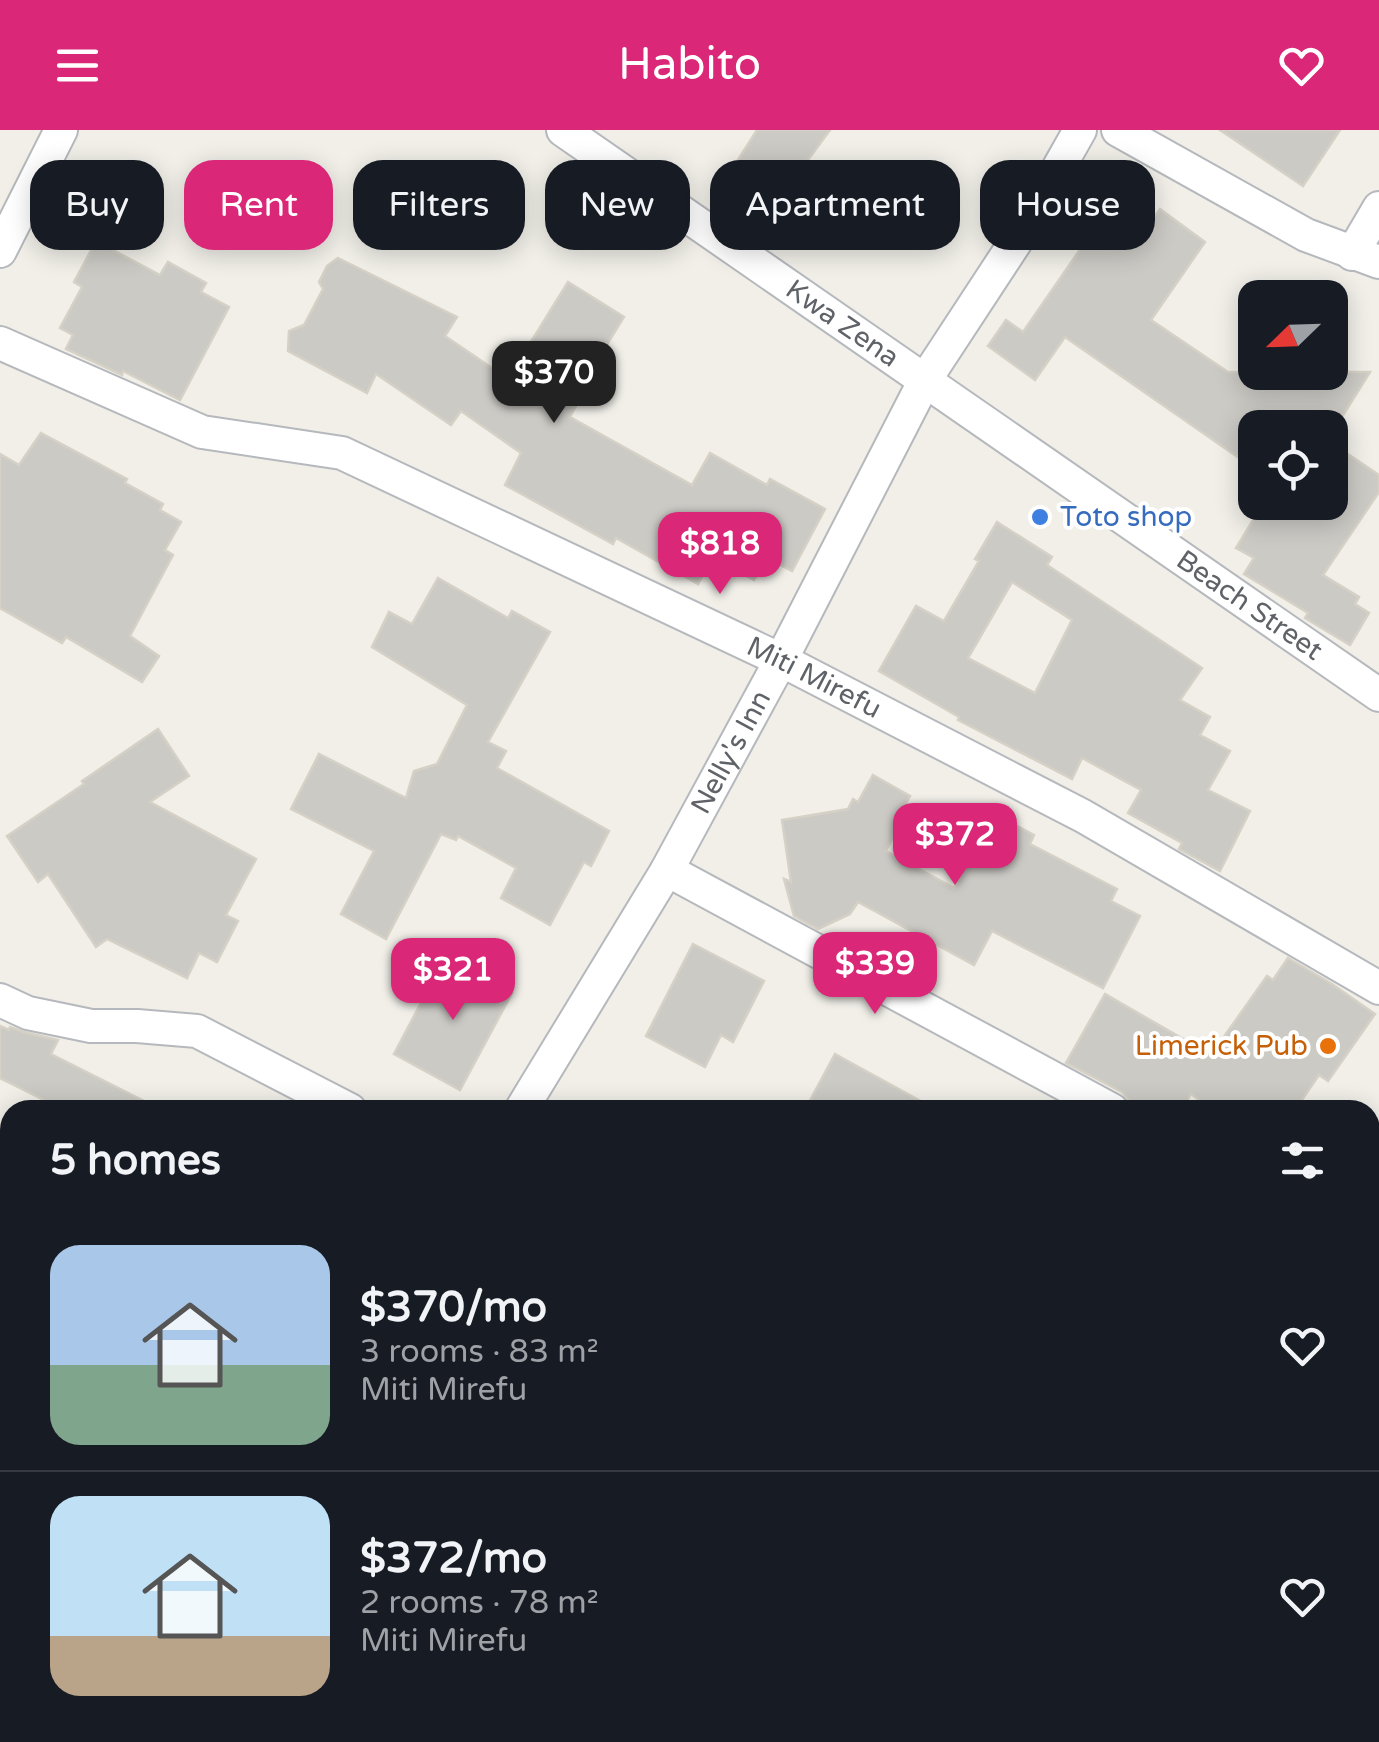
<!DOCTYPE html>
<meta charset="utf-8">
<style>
:root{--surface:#171b24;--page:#242831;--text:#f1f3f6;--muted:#9ea1a6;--line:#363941;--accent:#db2777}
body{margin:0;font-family:"Varela Round",sans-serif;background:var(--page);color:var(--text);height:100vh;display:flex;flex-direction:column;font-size:38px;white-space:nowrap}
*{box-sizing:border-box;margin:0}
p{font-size:32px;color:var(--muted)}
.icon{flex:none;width:55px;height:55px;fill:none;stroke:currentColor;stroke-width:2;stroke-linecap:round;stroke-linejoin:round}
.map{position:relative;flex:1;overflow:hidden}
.panel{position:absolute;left:0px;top:970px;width:1380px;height:642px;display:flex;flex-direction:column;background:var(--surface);border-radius:30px 30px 0 0;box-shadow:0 5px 25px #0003}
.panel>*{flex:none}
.guide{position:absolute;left:30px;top:30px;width:1320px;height:90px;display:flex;gap:20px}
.needle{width:65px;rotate:247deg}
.controls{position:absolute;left:1238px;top:150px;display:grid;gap:20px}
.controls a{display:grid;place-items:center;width:110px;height:110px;border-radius:20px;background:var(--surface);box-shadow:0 5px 25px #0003;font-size:50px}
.price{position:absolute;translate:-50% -85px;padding:0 22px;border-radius:20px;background:var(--accent);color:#fff;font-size:32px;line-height:65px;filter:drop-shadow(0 2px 5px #0008)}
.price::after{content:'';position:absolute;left:50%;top:60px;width:30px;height:22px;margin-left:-15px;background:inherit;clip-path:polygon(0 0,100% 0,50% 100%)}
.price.selected{background:#222;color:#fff}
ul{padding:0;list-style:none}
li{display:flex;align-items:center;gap:30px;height:250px;padding:0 50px}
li+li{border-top:2px solid var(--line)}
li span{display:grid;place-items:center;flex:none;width:280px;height:200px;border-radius:30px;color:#555}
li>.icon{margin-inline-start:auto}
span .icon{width:120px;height:120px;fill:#fffc;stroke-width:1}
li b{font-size:42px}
h2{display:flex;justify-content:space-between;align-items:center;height:120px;padding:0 50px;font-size:42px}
.tag{padding:0 35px;border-radius:30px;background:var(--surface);box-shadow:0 5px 25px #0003;font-size:35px;line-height:90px}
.tag.selected{background:var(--accent);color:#fff}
header{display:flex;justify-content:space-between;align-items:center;height:130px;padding:0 50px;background:var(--accent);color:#fff;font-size:45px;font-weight:600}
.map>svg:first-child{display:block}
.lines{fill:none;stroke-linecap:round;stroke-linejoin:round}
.stream{stroke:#aadaff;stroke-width:12}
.building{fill:#cccac5;stroke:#d6d1c6;stroke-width:2.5;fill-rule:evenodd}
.minor-casing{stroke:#b5b8bc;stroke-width:36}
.primary-casing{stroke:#f2c960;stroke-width:56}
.minor{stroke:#fff;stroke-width:32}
.primary{stroke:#fff2af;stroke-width:52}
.shop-dot{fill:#3f7fe0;stroke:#fff;stroke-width:4}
.food-dot{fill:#e8710a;stroke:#fff;stroke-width:4}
.labels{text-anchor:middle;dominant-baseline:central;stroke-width:8;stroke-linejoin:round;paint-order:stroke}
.street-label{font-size:28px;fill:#5f6368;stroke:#fff}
.shop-label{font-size:28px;fill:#366cbe;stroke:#fff;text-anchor:start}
.food-label{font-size:28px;fill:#c56008;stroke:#fff;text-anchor:end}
</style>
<header><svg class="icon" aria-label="menu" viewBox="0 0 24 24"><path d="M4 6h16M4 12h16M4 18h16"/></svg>Habito<svg class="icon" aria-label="heart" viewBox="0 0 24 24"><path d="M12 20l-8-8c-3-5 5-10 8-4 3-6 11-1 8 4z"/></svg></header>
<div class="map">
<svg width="1379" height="1612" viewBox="0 0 1379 1612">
<rect width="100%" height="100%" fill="#f1efe8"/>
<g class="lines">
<g class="stream">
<polyline points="1370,1127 1379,1115"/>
<polyline points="1040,1612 1047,1602"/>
</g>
</g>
<g class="building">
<polygon points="757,0 830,0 805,34 809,36 780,80 729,44"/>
<polygon points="1220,0 1340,0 1303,56"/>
<polygon points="1110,76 1145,100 1160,79 1205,112 1151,190 1228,242 1370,242 1335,298 1255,298 1255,339 1065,207 1035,250 988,216 1006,190 1023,202"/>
<polygon points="96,111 160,145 168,132 206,153 201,162 229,177 180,270 123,241 122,245 66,219 73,205 60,198 82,157 74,152"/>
<polygon points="338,128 457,187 445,206 508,249 568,152 624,187 582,255 586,257 570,287 692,355 710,323 767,355 770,349 825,379 792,441 767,428 754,450 713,427 698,454 616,408 613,414 505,355 521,323 461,281 451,295 376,244 367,263 288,221 289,201 304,195 323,159 319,152 327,136"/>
<polygon points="41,303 127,349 125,353 163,374 160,380 181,392 165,420 173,425 130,506 159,526 142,552 66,507 62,513 0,478 0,324 19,335"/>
<polygon points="1330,312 1379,345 1379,362 1323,445 1359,467 1355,474 1369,483 1350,515 1305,488 1308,483 1244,444 1254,428 1236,418 1264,372 1330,372"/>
<path d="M997,392L1052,427L1047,435L1202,538L1180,570L1210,587L1200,605L1230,621L1208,660L1250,681L1220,741L1179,719L1182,713L1128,683L1141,660L1082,628L1072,649L958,590L959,587L879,541L916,476L944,491L979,431L975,429ZM1012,452L1072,490L1035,563L968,528Z"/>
<polygon points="438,448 508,488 512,481 550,502 488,612 506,621 497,638 609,701 591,736 584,732 550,795 501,768 516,738 458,706 456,710 441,704 386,809 341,784 374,721 291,679 319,624 406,668 414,641 437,634 467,575 372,517 389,482 412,494"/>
<polygon points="158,599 189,646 150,672 256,729 226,785 238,791 217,832 199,823 187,848 107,809 96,817 48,744 38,752 7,706 84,654 82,651"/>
<polygon points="873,645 910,666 896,692 900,694 886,721 954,758 995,684 1034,705 1030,714 1117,759 1111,771 1140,786 1103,858 992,801 974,835 858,772 850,784 818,799 794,786 784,749 791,752 782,690 848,679 853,669 858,672"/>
<polygon points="693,814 764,851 733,912 721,905 705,937 646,906"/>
<polygon points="445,827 512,863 460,960 394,924"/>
<polygon points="1288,828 1332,854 1375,884 1328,951 1319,945 1295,980 1213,980 1191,964 1182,980 1134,980 1128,969 1122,962 1066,933 1105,864 1211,925 1267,846 1273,850"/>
<polygon points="0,896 9,900 10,897 24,902 58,910 51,924 162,980 64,980 0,948"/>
<polygon points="835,924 937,980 805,980"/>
</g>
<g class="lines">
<defs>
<g id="minor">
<path id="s1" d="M563,0L1379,565"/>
<polyline points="1118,0 1306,105 1379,132"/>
<polyline points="0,121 61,0"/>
<polyline points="1352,124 1379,78"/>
<path id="s2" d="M0,213L202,302L342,323L781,530L1083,686L1379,858"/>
<polyline points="667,740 1112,980"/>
<polyline points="0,870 28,883 91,896 137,896 197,901 350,980"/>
<path id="s3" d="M521,980L667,740L781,530L925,250L1024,99L1080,0"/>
<polyline points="0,1193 10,1199"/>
<polyline points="278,1602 294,1612"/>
<polyline points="1124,1602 1139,1612"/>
<polyline points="209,1612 215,1602"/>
</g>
<g id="primary">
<polyline points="1370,1050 1379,1038"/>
<polyline points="962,1612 968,1602"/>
</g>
</defs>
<use href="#minor" class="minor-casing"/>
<use href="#primary" class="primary-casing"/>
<use href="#minor" class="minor"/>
<use href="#primary" class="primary"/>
</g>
<circle class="shop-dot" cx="1040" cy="387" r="10"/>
<circle class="food-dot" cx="1328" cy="916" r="10"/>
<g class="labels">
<g class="street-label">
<text stroke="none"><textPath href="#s1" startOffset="340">Kwa Zena</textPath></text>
<text stroke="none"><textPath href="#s1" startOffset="835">Beach Street</textPath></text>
<text stroke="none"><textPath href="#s2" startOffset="885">Miti Mirefu</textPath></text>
<text stroke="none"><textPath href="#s3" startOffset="415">Nelly's Inn</textPath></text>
</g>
<g class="shop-label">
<text x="1060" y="387">Toto shop</text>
</g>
<g class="food-label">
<text x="1308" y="916">Limerick Pub</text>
</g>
</g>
</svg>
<div class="controls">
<a><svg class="needle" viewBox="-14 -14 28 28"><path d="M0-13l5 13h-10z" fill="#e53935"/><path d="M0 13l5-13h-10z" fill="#9ea1a6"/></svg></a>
<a><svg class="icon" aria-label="locate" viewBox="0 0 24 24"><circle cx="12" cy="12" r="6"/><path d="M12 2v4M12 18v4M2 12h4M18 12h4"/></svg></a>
</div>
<b class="price selected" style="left:554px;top:296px">$370</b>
<b class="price" style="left:720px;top:467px">$818</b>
<b class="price" style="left:955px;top:758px">$372</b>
<b class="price" style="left:875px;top:887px">$339</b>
<b class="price" style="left:453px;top:893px">$321</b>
<div class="guide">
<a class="tag">Buy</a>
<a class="tag selected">Rent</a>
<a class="tag">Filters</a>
<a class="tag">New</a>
<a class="tag">Apartment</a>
<a class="tag">House</a>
</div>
<section class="panel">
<h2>5 homes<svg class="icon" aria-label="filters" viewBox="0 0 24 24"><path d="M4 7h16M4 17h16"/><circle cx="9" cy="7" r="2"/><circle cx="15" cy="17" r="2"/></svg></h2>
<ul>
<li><span style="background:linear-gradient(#a9c7e8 60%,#7fa58c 0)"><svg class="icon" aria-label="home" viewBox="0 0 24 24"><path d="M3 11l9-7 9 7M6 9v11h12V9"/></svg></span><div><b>$370/mo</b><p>3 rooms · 83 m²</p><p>Miti Mirefu</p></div><svg class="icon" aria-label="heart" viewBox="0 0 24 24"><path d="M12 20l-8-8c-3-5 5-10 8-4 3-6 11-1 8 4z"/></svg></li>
<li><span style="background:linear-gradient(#bfe0f5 70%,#b9a48a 0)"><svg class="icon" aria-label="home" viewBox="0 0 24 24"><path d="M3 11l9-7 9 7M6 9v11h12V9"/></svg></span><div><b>$372/mo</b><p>2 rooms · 78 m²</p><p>Miti Mirefu</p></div><svg class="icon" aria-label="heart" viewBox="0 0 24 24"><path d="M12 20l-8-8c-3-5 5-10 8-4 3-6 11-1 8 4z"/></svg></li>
</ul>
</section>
</div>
